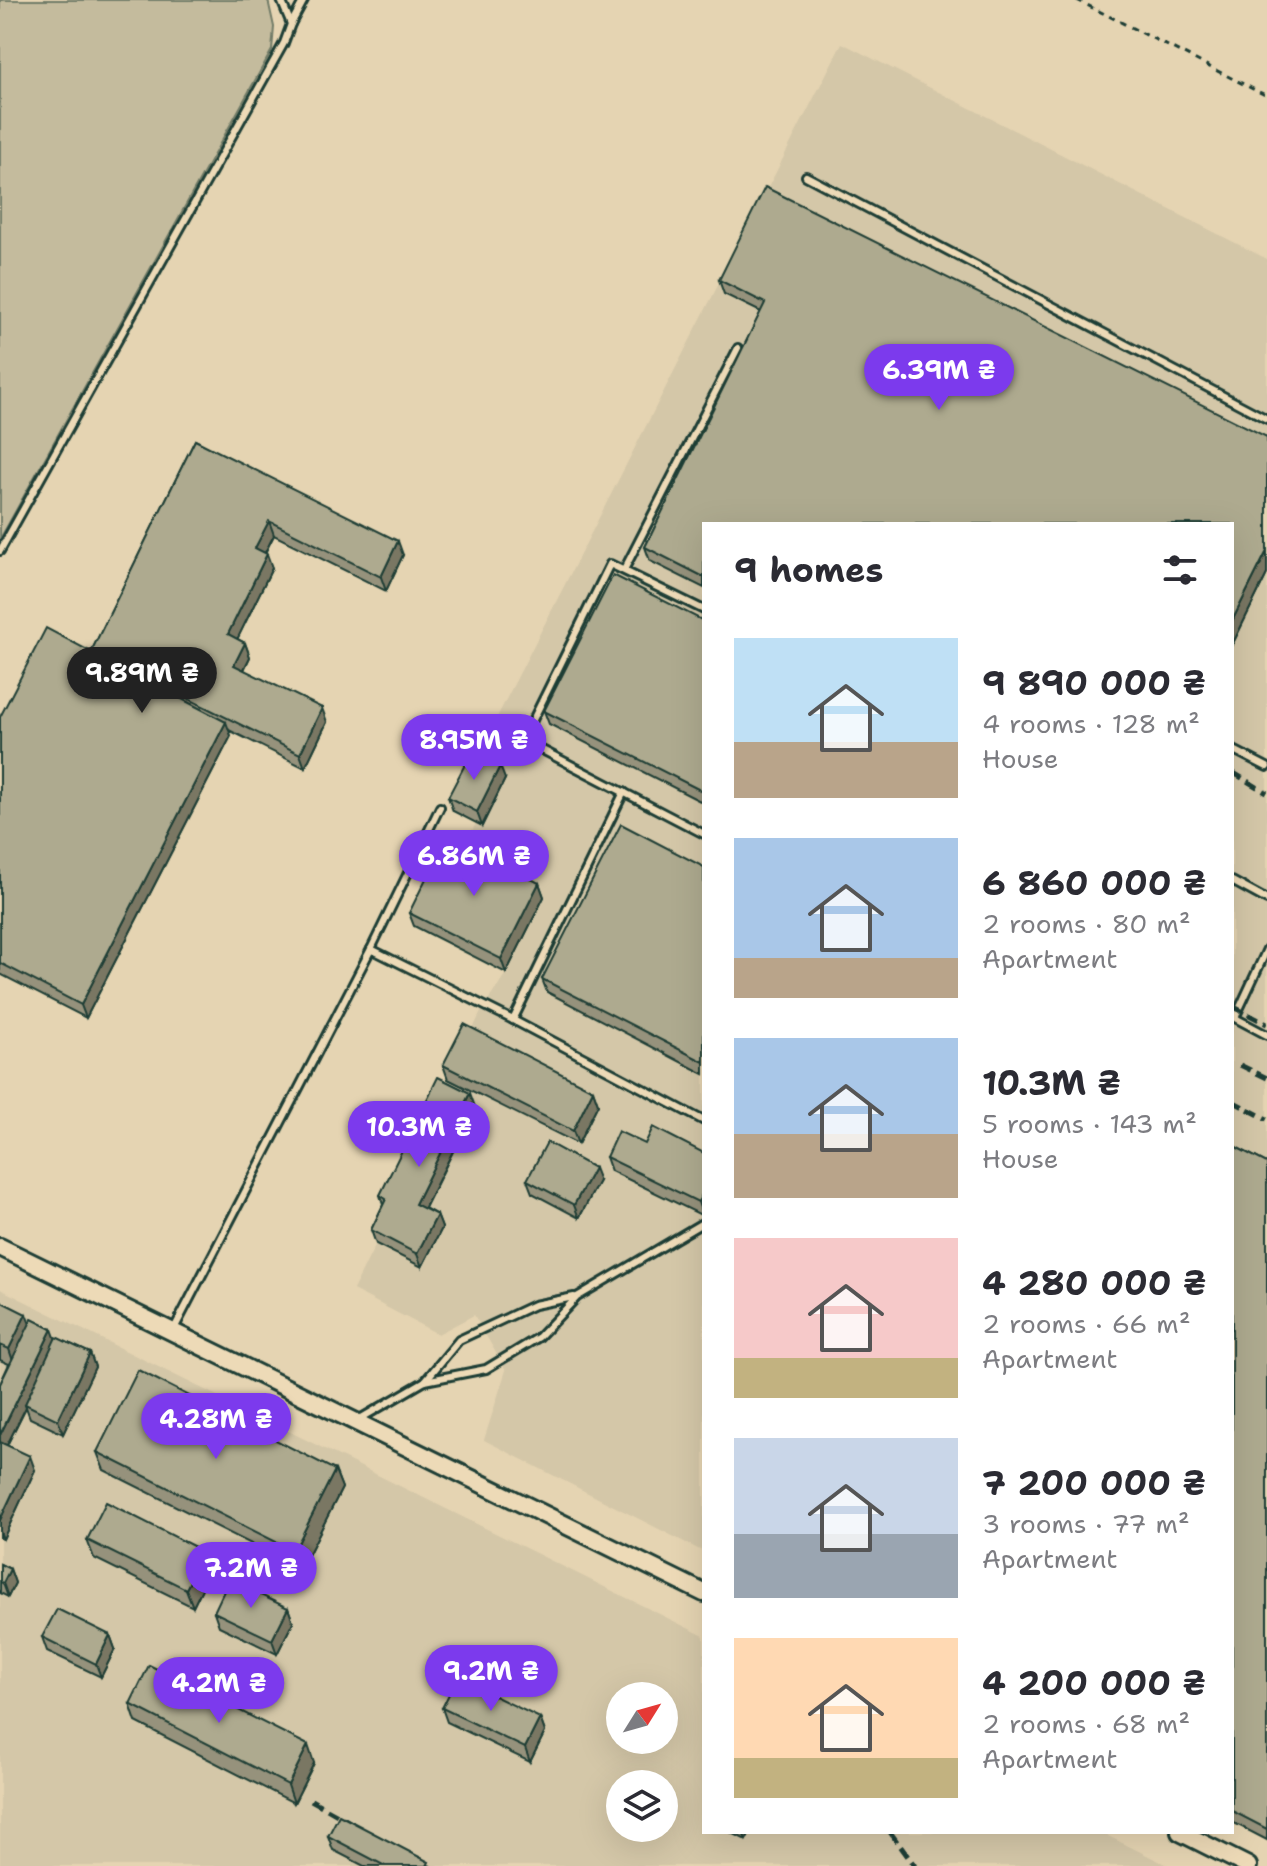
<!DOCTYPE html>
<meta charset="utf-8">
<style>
:root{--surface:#fff;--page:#f7f7f7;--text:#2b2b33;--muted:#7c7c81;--accent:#7c3aed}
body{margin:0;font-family:"Shantell Sans",sans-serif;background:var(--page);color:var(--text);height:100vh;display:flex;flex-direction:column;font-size:30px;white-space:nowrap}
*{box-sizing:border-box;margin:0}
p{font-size:26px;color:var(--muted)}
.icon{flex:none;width:44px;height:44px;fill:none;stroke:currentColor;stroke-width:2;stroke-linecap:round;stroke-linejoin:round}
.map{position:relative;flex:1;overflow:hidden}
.sheet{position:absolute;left:702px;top:522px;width:532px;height:1312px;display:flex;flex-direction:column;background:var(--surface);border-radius:0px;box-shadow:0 8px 32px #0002}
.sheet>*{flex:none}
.needle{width:52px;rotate:53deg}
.buttons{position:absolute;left:606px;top:1682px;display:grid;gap:16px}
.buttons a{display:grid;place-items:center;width:72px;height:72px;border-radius:50%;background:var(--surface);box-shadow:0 8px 32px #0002;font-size:40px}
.price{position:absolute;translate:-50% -68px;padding:0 18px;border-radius:28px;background:var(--accent);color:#fff;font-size:26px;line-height:52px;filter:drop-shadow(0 2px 4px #0008)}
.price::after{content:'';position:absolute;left:50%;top:48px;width:24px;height:18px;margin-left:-12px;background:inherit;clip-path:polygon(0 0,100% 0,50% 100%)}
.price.active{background:#222;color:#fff}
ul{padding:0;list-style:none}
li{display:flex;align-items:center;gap:24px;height:200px;padding:0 32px}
li span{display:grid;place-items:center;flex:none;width:224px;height:160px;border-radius:0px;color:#555}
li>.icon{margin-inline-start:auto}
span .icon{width:96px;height:96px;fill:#fffc;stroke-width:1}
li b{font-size:34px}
h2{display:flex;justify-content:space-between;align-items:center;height:96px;padding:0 32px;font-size:34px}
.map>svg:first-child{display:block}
.built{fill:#d4c7a8;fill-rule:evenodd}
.green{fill:#c4bb9d;stroke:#727c68;stroke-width:2}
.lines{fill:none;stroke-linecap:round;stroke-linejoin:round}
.service-casing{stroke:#1f3d34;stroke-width:12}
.tertiary-casing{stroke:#1f3d34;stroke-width:22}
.path{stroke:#1f3d34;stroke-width:3;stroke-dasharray:6 6;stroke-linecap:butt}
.service{stroke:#eddab7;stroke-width:6}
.tertiary{stroke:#eddab7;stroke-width:16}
.rail{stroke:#1f3d34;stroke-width:5;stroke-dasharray:12 6;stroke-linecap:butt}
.wall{fill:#96927b;stroke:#1f3d34;stroke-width:2}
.shaded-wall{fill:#7a7764;stroke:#1f3d34;stroke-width:2}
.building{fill:#aeaa8f;stroke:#1f3d34;stroke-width:2}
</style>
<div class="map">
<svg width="1267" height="1866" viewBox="0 0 1267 1866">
<rect width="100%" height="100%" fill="#e5d4b2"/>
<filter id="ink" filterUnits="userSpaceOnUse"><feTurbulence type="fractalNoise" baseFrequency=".0125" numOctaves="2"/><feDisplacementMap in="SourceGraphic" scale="16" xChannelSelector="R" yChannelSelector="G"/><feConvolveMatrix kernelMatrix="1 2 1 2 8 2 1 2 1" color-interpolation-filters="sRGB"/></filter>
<g filter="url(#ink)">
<g class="built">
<polygon points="842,43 1267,259 1267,1840 1232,1822 1232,524 704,524 704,1552 484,1440 506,1370 474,1315 438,1334 353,1290 391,1213 443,1091 481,1012 506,973 414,926 460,854 476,823 450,809"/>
<path d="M0,1289L704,1636V1832H1100L1169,1866H0ZM620,1696H664V1740H620ZM620,1784H664V1828H620Z"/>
</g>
<polygon class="green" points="0,0 268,0 274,27 272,50 0,539"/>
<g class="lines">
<defs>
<g id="service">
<polyline points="291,24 304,0"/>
<polyline points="806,176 1267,419"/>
<polyline points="0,551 284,43 291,24 281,0"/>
<polyline points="624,570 738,348"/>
<polyline points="704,610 610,564 523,740 704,834"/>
<polyline points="1232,749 1267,767"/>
<polyline points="440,807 371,949 513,1020 624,792"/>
<polyline points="1232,881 1267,900"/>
<polyline points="1267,949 1235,1018 1267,1035"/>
<polyline points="513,1020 704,1121"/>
<polyline points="174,1329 371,949"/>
<polyline points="425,1381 459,1340 534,1305 574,1297"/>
<polyline points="358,1420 425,1381 486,1369 539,1337 577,1297 704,1222"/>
</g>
<g id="tertiary">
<polyline points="0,1247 704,1593"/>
<polyline points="1180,1832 1248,1866"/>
</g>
</defs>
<use href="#service" class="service-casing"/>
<use href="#tertiary" class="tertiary-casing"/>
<polyline class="path" points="1077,0 1267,96"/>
<use href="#service" class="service"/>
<use href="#tertiary" class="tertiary"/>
<g class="rail">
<polyline points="1232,772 1267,793"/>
<polyline points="1232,1006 1267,1024"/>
<polyline points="1240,1065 1267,1078"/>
<polyline points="1232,1101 1267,1119"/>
<polyline points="311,1800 357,1826"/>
<polyline points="890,1832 915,1866"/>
</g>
</g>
<g class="wall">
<polygon points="719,280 1267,437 1267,574 1232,645 704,524 704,588 650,561 645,547 761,312 724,294"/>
<polygon points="195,440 403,555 386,591 274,535 265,553 272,568 237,639 245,643 250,657 244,670 327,722 305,768 229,730 231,736 86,1018 0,974 0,717 91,652"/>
<polygon points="704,621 704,803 549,724 544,711"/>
<polygon points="505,779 482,826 453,811 448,797"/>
<polygon points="704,867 704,1074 547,992 542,979"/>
<polygon points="539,883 544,897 506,973 414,926 409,913"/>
<polygon points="443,1065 593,1090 598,1104 578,1144 448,1079"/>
<polygon points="475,1107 425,1208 437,1215 442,1228 422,1267 376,1244 371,1230 383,1205 380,1195"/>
<polygon points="645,1144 704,1153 703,1216 611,1171 606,1157"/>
<polygon points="1232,1145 1267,1163 1267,1840 1232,1822"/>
<polygon points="527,1180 599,1181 579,1218 532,1193"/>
<polygon points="0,1301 30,1324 56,1338 90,1353 95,1367 63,1434 30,1418 26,1407 7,1445 35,1470 3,1539 0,1538 0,1384 9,1364 0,1360"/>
<polygon points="97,1452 335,1470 342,1488 301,1569 104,1470"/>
<polygon points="87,1540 205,1552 211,1570 193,1607 94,1558"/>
<polygon points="0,1564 10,1569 15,1583 8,1597 0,1593"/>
<polygon points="288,1608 293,1622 277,1654 219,1626 214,1612"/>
<polygon points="110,1635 115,1649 101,1677 47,1651 42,1637"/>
<polygon points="130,1704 314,1763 294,1803 136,1722"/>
<polygon points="442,1708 540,1718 545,1732 530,1762 447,1722"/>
<polygon points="730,1832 750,1832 746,1840"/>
<polygon points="328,1836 431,1866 364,1866 333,1850"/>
</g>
<g class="shaded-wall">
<polygon points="269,521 274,535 260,562 255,548"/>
<polygon points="398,541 403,555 386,591 381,577"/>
<polygon points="1267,551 1267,574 1232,645 1232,621"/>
<polygon points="267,554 272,568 233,648 228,634"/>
<polygon points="245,643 250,657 239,679 234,665"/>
<polygon points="322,708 327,722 305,768 300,754"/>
<polygon points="226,722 231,736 86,1018 81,1005"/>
<polygon points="500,766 505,779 482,826 477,812"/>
<polygon points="539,883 544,897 506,973 501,959"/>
<polygon points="593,1090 598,1104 578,1144 573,1131"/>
<polygon points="470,1093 475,1107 420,1217 415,1204"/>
<polygon points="594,1168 599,1181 579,1218 574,1205"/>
<polygon points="704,1191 704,1215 703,1216 698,1202"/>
<polygon points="437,1215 442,1228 422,1267 417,1254"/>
<polygon points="26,1314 33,1332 15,1367 9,1349"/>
<polygon points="52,1329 57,1343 25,1404 26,1407 3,1453 0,1445 0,1435"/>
<polygon points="90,1353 95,1367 63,1434 58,1420"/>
<polygon points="30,1456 35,1470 3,1539 0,1531 0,1520"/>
<polygon points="335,1470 342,1488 301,1569 294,1551"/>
<polygon points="205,1552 211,1570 193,1607 186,1589"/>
<polygon points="10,1569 15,1583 8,1597 3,1583"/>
<polygon points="288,1608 293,1622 277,1654 272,1640"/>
<polygon points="110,1635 115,1649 101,1677 96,1664"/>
<polygon points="540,1718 545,1732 530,1762 525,1748"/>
<polygon points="308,1745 314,1763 294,1803 288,1785"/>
<polygon points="743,1832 750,1832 746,1840"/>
</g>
<g class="building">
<polygon points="765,187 1267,437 1267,551 1232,621 1232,524 704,524 704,577 645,547 765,303 719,280"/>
<polygon points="195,440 398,541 381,577 269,521 255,548 267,554 228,634 245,643 234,665 322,708 300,754 102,656 101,657 226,722 81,1005 0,963 0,717 46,628 91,652"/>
<polygon points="613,575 704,621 704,792 544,711"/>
<polygon points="472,751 500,766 477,812 448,797"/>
<polygon points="621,824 704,867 704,1062 542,979"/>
<polygon points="447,836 539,883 501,959 409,913"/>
<polygon points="464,1024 593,1090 573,1131 443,1065"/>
<polygon points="438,1077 470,1093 415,1204 437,1215 417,1254 371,1230 386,1199 380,1195"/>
<polygon points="653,1127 704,1153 704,1191 698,1202 606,1157 618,1131 645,1144"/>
<polygon points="547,1142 594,1168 574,1205 527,1180"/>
<polygon points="1232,1145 1267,1163 1267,1829 1232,1811"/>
<polygon points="0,1301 26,1314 9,1349 0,1345"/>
<polygon points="32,1319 52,1329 0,1435 0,1384"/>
<polygon points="56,1337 90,1353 58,1420 25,1404"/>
<polygon points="138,1370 335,1470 294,1551 97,1452"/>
<polygon points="0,1442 30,1456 0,1520"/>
<polygon points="106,1502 205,1552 186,1589 87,1540"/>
<polygon points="0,1564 10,1569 3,1583 0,1582"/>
<polygon points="229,1580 288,1608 272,1640 214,1612"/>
<polygon points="57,1609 110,1635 96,1664 42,1637"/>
<polygon points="149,1665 308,1745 288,1785 130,1704"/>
<polygon points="457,1678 540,1718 525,1748 442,1708"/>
<polygon points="339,1815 429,1862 427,1866 385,1866 328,1836"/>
</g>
</g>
</svg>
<div class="buttons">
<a><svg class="needle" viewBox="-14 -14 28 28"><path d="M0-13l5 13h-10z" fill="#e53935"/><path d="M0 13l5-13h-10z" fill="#7c7c81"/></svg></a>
<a><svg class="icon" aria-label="layers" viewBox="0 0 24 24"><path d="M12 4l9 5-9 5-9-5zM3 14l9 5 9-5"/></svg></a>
</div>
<b class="price" style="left:939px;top:412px">6.39M ₴</b>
<b class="price active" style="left:142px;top:715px">9.89M ₴</b>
<b class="price" style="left:474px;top:782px">8.95M ₴</b>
<b class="price" style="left:474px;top:898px">6.86M ₴</b>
<b class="price" style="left:419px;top:1169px">10.3M ₴</b>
<b class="price" style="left:216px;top:1461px">4.28M ₴</b>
<b class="price" style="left:251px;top:1610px">7.2M ₴</b>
<b class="price" style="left:491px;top:1713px">9.2M ₴</b>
<b class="price" style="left:219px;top:1725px">4.2M ₴</b>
<section class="sheet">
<h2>9 homes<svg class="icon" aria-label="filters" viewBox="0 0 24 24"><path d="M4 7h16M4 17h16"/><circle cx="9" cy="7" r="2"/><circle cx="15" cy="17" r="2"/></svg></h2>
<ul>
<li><span style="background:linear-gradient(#bfe0f5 65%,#b9a48a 0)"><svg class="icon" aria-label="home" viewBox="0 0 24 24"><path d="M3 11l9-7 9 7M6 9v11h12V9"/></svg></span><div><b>9 890 000 ₴</b><p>4 rooms · 128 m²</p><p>House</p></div></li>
<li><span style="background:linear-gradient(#a9c7e8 75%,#b9a48a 0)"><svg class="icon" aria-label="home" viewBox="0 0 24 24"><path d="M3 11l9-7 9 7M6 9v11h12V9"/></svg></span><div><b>6 860 000 ₴</b><p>2 rooms · 80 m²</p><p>Apartment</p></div></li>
<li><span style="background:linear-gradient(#a9c7e8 60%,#b9a48a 0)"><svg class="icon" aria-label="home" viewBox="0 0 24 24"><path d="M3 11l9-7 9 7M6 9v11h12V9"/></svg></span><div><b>10.3M ₴</b><p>5 rooms · 143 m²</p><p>House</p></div></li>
<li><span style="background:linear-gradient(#f6c9c9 75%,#c2b280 0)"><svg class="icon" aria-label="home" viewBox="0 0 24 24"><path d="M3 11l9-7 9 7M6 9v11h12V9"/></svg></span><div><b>4 280 000 ₴</b><p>2 rooms · 66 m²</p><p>Apartment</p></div></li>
<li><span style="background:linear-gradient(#c9d6e8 60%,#9aa5b1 0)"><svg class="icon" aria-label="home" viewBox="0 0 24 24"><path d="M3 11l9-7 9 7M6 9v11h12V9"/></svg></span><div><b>7 200 000 ₴</b><p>3 rooms · 77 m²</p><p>Apartment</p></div></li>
<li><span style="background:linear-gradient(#ffd9b3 75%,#c2b280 0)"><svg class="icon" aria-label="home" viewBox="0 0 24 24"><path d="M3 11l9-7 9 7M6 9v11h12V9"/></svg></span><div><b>4 200 000 ₴</b><p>2 rooms · 68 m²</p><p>Apartment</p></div></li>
</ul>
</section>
</div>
